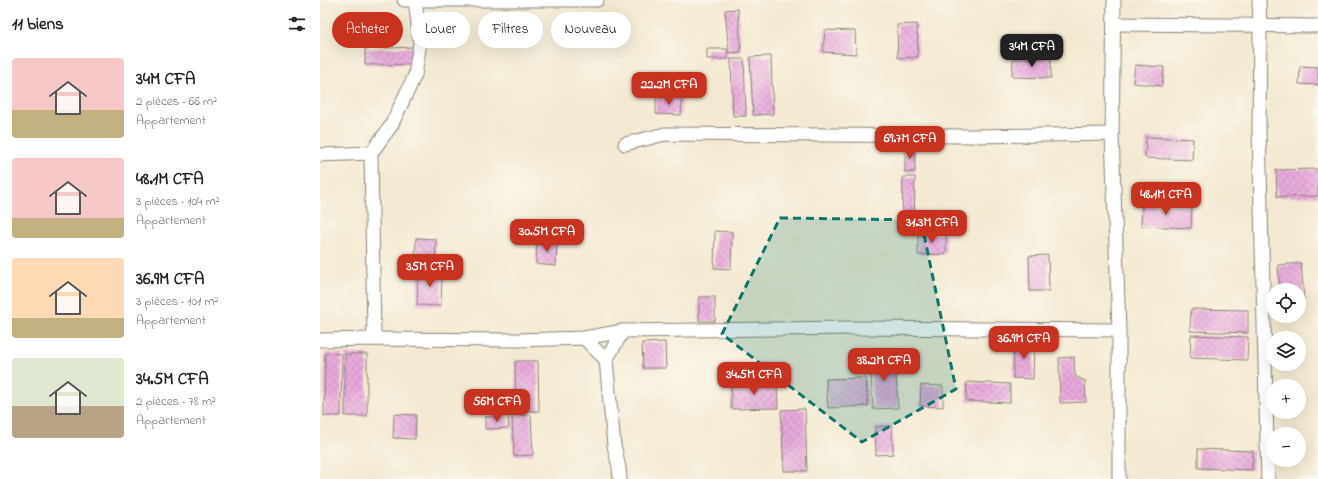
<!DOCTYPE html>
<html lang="fr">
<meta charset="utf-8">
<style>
:root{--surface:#fff;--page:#f2f2f2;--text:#222;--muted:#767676;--accent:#c8321e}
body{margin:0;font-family:"Indie Flower",sans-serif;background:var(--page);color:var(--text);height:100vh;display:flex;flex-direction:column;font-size:15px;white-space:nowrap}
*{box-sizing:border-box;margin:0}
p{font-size:13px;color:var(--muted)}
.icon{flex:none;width:22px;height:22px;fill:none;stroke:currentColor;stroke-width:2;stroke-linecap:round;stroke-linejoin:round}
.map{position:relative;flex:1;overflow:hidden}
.panel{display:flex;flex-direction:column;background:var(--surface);width:320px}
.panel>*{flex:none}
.hud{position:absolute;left:12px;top:12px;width:380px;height:36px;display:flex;gap:8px}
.controls{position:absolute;left:946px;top:283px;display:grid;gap:8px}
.controls a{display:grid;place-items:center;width:40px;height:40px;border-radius:50%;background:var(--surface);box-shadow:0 4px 16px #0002;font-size:20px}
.price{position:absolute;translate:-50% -34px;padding:0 9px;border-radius:8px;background:var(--accent);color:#fff;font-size:13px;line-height:26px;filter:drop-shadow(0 1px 2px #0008)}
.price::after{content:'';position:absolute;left:50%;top:24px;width:12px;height:9px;margin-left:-6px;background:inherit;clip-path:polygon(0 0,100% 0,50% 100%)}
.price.selected{background:#222;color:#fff}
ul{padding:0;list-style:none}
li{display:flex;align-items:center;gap:12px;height:100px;padding:0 12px}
li span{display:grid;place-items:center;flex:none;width:112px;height:80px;border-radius:4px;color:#555}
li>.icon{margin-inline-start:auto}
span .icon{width:48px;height:48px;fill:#fffc;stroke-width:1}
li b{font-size:17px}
h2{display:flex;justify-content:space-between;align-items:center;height:48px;padding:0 12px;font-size:17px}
.pill{padding:0 14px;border-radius:18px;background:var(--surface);box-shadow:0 4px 16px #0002;font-size:14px;line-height:36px}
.pill.selected{background:var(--accent);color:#fff}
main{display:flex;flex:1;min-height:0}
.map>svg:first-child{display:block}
.building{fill:url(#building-cross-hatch)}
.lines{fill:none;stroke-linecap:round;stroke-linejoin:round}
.street-casing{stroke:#888378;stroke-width:15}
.street{stroke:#fff;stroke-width:13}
.marked{fill:#0f766e;fill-opacity:0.2;stroke:#0f766e;stroke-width:3;stroke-dasharray:8 5;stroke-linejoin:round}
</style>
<main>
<section class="panel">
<h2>11 biens<svg class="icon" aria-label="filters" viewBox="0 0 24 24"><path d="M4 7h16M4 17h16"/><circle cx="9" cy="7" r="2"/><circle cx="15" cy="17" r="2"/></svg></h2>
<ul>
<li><span style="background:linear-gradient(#f6c9c9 65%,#c2b280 0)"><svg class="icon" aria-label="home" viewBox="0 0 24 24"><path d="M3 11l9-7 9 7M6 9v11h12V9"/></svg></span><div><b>34M CFA</b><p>2 pièces · 66 m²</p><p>Appartement</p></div></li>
<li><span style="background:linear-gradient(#f6c9c9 75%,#c2b280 0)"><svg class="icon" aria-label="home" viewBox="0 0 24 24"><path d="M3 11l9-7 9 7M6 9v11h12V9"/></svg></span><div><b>48.1M CFA</b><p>3 pièces · 104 m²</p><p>Appartement</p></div></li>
<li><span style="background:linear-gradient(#ffd9b3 75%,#c2b280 0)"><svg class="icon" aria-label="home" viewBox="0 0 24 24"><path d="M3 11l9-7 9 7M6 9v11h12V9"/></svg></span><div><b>36.9M CFA</b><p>3 pièces · 101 m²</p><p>Appartement</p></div></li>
<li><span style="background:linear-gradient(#dfe7d0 60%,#b9a48a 0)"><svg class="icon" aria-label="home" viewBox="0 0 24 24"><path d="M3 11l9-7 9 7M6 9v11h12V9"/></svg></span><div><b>34.5M CFA</b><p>2 pièces · 78 m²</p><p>Appartement</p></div></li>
</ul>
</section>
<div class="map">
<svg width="998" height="479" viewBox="0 0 998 479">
<defs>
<pattern id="building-cross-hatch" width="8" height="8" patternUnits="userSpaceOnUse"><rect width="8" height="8" fill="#e8abdc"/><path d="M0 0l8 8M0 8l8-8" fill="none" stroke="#c693bc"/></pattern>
</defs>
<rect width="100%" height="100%" fill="#fbf7ec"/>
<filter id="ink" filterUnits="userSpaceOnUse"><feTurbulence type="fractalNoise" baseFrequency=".025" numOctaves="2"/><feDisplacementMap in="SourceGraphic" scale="8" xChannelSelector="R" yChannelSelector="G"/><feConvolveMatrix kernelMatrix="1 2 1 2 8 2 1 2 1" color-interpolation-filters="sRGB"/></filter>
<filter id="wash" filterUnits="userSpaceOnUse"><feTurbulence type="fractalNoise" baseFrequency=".012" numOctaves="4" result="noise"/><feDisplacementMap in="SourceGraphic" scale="16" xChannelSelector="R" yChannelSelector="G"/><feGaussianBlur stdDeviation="0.9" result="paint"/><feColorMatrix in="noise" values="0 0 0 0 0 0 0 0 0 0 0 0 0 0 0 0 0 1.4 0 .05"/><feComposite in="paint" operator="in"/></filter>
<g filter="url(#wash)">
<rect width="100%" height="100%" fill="#f4ead3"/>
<g id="blocks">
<g class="building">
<polygon points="418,9 421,52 409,53 405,10"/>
<polygon points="597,24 598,57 578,58 577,25"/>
<polygon points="505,30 535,31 536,54 503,52"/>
<polygon points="94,47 94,64 45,65 45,49"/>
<polygon points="387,49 407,49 408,59 387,59"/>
<polygon points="451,56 453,114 433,115 430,57"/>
<polygon points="693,58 731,59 731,78 692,77"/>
<polygon points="411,59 424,59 426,116 413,116"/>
<polygon points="815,65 844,67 842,86 813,83"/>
<polygon points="980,66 998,67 998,85 979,84"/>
<polygon points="336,97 362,98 361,115 336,114"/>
<polygon points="826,137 873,139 872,160 825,158"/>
<rect x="585" y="148" width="10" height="24"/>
<polygon points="998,169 998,196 957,197 956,170"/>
<polygon points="583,177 595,177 594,233 582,233"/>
<polygon points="825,183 873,186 872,202 824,198"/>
<polygon points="822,205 872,207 871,228 821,226"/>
<polygon points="598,218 621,219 621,230 598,230"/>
<polygon points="395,231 412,232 411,269 394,268"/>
<polygon points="626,234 626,254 598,255 598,235"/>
<polygon points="96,238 116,239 115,270 95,269"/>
<polygon points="217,240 237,241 236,266 216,264"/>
<polygon points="728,255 729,291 710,291 709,256"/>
<polygon points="981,263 984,300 979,300 979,290 960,290 958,265"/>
<polygon points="98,271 122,272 121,306 97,305"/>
<rect x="379" y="297" width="16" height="24"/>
<polygon points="871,309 928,310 928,333 870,331"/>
<polygon points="871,335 928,337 927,360 870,358"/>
<polygon points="345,342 346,368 323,368 322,343"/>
<polygon points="694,342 714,343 713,379 693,378"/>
<polygon points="5,353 22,354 21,416 4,416"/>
<rect x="25" y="354" width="22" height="62"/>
<polygon points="575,356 578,408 553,409 550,357"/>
<polygon points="754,357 755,376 765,381 766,402 740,403 739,358"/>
<polygon points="195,361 218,361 219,411 196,411"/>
<polygon points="546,378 548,406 508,408 506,379"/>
<polygon points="647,382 690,384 690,403 646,401"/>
<polygon points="457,383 458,408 411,409 411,384"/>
<polygon points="601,385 623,386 623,407 600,406"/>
<polygon points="485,409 487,471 464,471 461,410"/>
<polygon points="74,414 96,415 95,439 73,438"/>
<polygon points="211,415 213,455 194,456 192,416"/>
<polygon points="188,416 189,428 165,429 165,417"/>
<polygon points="572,426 573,454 556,455 555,427"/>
<polygon points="878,449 933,451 932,470 878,468"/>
</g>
</g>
</g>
<g filter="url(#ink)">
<use href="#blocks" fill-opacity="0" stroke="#888378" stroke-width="1"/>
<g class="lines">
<defs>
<g id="street">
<polyline points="84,0 277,0"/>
<polyline points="794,0 792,134 799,330 799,479"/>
<polyline points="939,0 940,25 939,130 948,479"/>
<polyline points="795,24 998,26"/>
<polyline points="305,144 345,134 652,136 792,134"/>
<polyline points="0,155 51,153"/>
<polyline points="264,338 286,360"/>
<polyline points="54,339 51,153 71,126 95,75 100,42 95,0"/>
<polyline points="0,340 54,339 198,340 264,338 303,331 532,328 799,330"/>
<polyline points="300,479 299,468 294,445 286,360 303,331"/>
</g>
</defs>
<use href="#street" class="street-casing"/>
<use href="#street" class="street"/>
</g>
</g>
<path class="marked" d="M460,218L601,220L636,389L542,442L402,334Z"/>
</svg>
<div class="controls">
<a><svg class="icon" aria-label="locate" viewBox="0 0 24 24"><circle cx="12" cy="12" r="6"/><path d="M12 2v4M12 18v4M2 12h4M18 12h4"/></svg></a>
<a><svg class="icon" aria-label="layers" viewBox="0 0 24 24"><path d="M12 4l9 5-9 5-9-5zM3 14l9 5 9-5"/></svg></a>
<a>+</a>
<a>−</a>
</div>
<b class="price selected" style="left:712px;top:68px">34M CFA</b>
<b class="price" style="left:349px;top:106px">22.2M CFA</b>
<b class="price" style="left:590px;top:160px">69.7M CFA</b>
<b class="price" style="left:846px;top:216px">48.1M CFA</b>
<b class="price" style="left:612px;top:244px">31.3M CFA</b>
<b class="price" style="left:227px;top:253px">30.5M CFA</b>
<b class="price" style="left:110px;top:288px">35M CFA</b>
<b class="price" style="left:704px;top:360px">36.9M CFA</b>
<b class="price" style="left:564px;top:382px">38.2M CFA</b>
<b class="price" style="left:434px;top:396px">34.5M CFA</b>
<b class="price" style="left:177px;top:423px">56M CFA</b>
<div class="hud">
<a class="pill selected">Acheter</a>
<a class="pill">Louer</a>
<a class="pill">Filtres</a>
<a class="pill">Nouveau</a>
</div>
</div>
</main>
